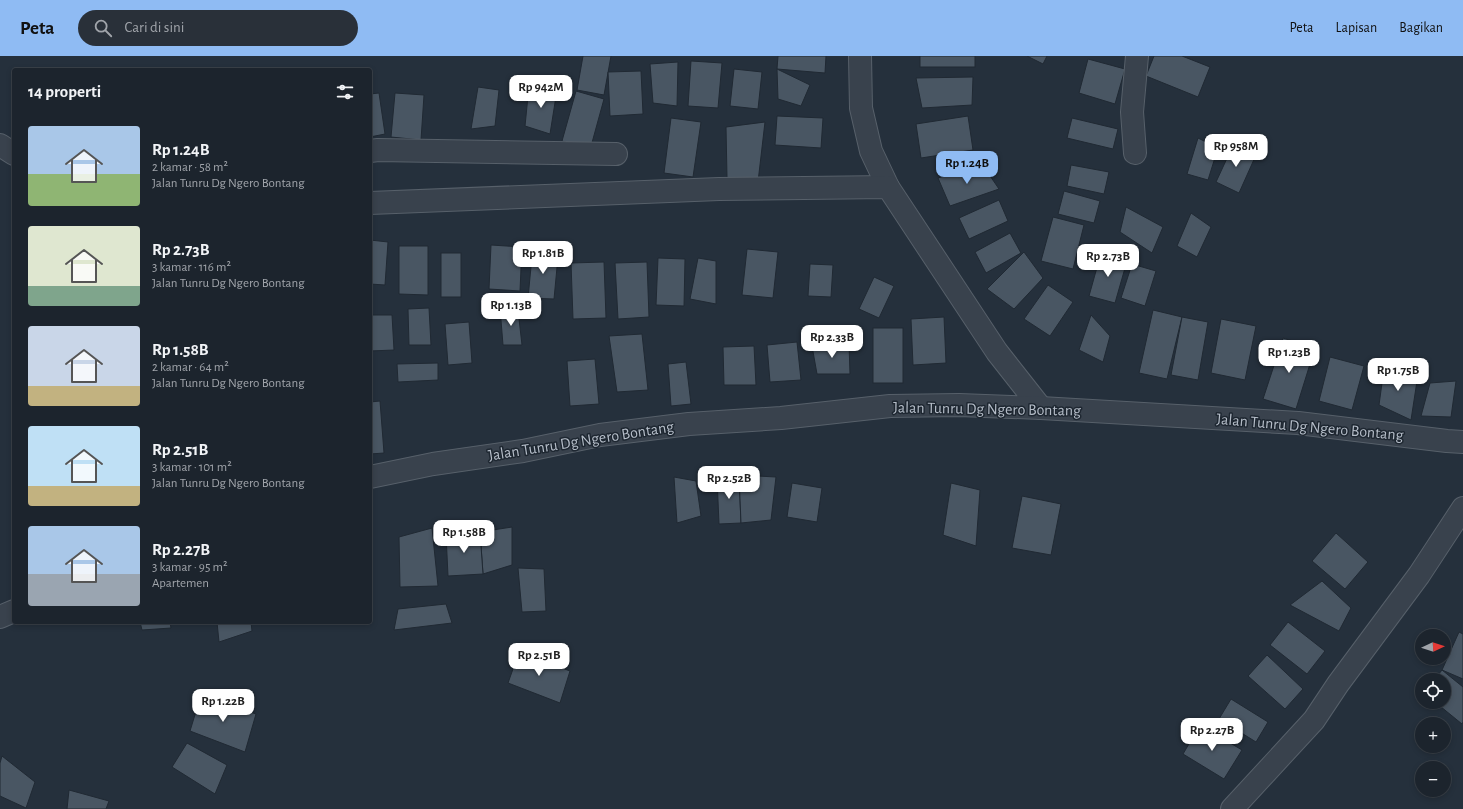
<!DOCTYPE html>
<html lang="id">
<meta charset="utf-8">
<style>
:root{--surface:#1c242d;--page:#293039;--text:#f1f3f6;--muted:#a0a4aa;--line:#3a4149;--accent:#8fbbf3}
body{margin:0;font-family:"Alegreya Sans",sans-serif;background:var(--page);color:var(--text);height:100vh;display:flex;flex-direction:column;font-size:15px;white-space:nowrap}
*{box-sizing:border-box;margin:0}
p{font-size:13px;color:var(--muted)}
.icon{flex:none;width:22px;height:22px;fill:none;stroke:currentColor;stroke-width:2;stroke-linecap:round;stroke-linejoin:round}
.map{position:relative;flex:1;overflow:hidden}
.drawer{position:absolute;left:12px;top:12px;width:360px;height:556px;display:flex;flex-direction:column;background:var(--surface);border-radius:4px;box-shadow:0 2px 6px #0003,0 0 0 1px var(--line)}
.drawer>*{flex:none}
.needle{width:26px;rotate:86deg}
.fabs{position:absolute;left:1415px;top:573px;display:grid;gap:8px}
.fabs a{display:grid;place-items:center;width:36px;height:36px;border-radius:50%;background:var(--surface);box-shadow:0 2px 6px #0003,0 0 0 1px var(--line);font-size:20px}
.price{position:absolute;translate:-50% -34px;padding:0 9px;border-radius:8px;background:#fff;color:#222;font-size:13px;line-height:26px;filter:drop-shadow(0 1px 2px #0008)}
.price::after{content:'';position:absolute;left:50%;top:24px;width:12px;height:9px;margin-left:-6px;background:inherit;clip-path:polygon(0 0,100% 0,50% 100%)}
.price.active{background:var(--accent);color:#111}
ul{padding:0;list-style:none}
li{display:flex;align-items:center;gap:12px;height:100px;padding:0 16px}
li span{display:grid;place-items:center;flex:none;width:112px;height:80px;border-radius:4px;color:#555}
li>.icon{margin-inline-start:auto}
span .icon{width:48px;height:48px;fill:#fffc;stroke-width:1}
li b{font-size:17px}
h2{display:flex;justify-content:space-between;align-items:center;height:48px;padding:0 16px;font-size:17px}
header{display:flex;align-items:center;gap:24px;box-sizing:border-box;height:56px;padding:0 20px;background:var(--accent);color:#111}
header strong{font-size:19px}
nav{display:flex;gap:22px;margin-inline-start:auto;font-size:14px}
.search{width:280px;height:36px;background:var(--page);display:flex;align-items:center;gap:10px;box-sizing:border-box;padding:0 14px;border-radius:22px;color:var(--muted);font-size:15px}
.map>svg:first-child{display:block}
.building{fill:#495663;stroke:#202933}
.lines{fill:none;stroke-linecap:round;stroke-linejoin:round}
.minor-casing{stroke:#57606a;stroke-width:24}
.minor{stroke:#39424d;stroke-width:22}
.labels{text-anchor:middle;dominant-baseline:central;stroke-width:3;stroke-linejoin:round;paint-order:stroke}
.street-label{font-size:16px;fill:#b5bdc8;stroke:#1e2731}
</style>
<header>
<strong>Peta</strong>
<div class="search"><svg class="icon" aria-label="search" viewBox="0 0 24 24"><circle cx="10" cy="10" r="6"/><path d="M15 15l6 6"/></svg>Cari di sini</div>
<nav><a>Peta</a><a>Lapisan</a><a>Bagikan</a></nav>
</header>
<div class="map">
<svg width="1463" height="753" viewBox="0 0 1463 753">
<rect width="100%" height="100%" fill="#25303c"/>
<g class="building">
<polygon points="583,0 611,0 604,39 577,34"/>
<polygon points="778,0 826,0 825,17 777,13"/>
<rect x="920" y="0" width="55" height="11"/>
<polygon points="1027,0 1047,0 1043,8"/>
<polygon points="1154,0 1182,0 1210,11 1198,41 1146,20"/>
<polygon points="1088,3 1125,13 1115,48 1079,37"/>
<polygon points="691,5 722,7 718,52 688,50"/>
<polygon points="678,6 677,50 653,47 650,8"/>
<polygon points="734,13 762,16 758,53 730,50"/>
<polygon points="777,13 810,29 801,50 778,43"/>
<polygon points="641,15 643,58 610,60 608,16"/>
<polygon points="973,21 972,49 922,52 916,22"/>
<polygon points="529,30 557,34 550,78 525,70"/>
<polygon points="478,31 499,34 495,70 471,73"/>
<polygon points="576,35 604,43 590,94 562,85"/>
<polygon points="379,37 385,78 370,81 370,38"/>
<polygon points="395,37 424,39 421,84 391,81"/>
<polygon points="777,60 823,62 821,92 775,89"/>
<polygon points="968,60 973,94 921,102 916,68"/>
<polygon points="671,62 701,66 693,121 664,117"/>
<polygon points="1072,62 1118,73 1113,93 1067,82"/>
<polygon points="765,66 758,126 727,122 726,71"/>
<polygon points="1198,82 1218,92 1208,124 1187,118"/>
<polygon points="1235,85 1256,99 1239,137 1216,126"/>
<polygon points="982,108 999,133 950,150 938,122"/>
<polygon points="1071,109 1109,116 1104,138 1067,130"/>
<polygon points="1064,135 1100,145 1094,167 1058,158"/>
<polygon points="999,144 1008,165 969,183 959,162"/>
<polygon points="1126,151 1163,171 1152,197 1120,176"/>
<polygon points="1191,157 1211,171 1197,201 1177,190"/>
<polygon points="1053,161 1084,169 1073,213 1041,205"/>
<polygon points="1010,177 1021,197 986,217 975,196"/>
<polygon points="370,184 388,186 385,229 370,228"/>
<polygon points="491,189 522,191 520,235 489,233"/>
<polygon points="399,190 428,190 428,239 399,238"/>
<polygon points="533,190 558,201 554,243 528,242"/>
<polygon points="747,193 778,196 773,242 742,239"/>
<polygon points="1024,196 1043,222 1014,253 987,233"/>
<rect x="441" y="197" width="20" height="44"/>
<polygon points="1101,197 1127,205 1115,247 1089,240"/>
<polygon points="658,202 685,203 684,250 656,249"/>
<polygon points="698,202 716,205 716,248 690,243"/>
<polygon points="604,206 606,262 573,263 571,207"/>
<polygon points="647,206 649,261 618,263 615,207"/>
<polygon points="810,208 833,209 831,241 808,240"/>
<polygon points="1132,208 1156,215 1145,250 1121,242"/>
<polygon points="874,221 894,230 879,262 859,253"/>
<polygon points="1048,229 1073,246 1050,280 1024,263"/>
<polygon points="429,252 431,289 409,289 408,253"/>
<polygon points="500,252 518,254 522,289 503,289"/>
<polygon points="1153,254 1182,261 1167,323 1139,317"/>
<polygon points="370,259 392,259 394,294 370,295"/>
<polygon points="1091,259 1110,280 1103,306 1079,294"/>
<polygon points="944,261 946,307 913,309 911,263"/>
<polygon points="1182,261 1208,266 1198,324 1171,319"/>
<polygon points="1221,263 1256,270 1245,324 1211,317"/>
<polygon points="469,266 472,307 448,309 445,268"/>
<rect x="873" y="272" width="30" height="55"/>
<polygon points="642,278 648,334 617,336 609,280"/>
<polygon points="1283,282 1315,292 1296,353 1263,343"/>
<polygon points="797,286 801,324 770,326 767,289"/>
<polygon points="849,287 850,318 817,318 812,290"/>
<polygon points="754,290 756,329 724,329 723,291"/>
<polygon points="1330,301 1364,310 1352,354 1319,345"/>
<polygon points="595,303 599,348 570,350 567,305"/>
<polygon points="1385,305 1417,325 1411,364 1379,349"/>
<polygon points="686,306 691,348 671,350 668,308"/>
<polygon points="438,307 438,324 398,326 397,308"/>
<polygon points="1456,325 1451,361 1421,360 1430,327"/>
<polygon points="380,345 384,397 370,398 370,346"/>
<polygon points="739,419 741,467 719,468 717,421"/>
<polygon points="739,419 776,421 771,464 741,467"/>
<polygon points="674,421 696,425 701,460 677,467"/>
<polygon points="792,427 822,432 817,466 787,461"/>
<polygon points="951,427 980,434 976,490 943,479"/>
<polygon points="1022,440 1061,448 1051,499 1012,492"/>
<polygon points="512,471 512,509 483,518 480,476"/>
<polygon points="432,472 438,530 400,531 399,481"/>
<polygon points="480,476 483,518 448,520 446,478"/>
<polygon points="1336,477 1368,506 1345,533 1312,505"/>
<polygon points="518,512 544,513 546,555 522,556"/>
<polygon points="1322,525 1351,552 1339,575 1290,549"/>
<polygon points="446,548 452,567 394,574 398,553"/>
<polygon points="140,566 170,566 171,572 142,574"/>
<polygon points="217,566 251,566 252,575 219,586"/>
<polygon points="1288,566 1325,595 1307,618 1270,589"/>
<polygon points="1459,576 1463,578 1463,623 1442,614"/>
<polygon points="519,596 570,615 560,647 508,627"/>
<polygon points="1267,599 1303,633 1285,653 1248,620"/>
<polygon points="1442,614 1463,631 1463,666 1462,668 1435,646 1444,646 1444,624 1434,624"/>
<polygon points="201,639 256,658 245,696 190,675"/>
<polygon points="1231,643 1268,666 1256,686 1219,663"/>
<polygon points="1200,669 1242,694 1224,723 1183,698"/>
<polygon points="187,687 227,709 215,738 172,711"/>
<polygon points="2,700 35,726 26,752 0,740 0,707"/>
<polygon points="69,734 109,745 106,753 67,753"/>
</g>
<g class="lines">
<defs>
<g id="minor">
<polyline points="860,0 861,52 871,95 888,131"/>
<polyline points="0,89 14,98"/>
<polyline points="370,95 378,94 616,98"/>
<polyline points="1135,97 1132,56 1137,0"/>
<polyline points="370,147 719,133 888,131 997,296 1041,352"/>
<polyline points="370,421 433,408 523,395 600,379 689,368 781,362 890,350 959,349 1041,352 1298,367 1447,385 1463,386"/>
<polyline points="0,561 14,555"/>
<polyline points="1232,753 1314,664 1338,628 1419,519 1463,452"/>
</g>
</defs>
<use href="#minor" class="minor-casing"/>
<use href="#minor" class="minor"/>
</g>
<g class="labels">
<g class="street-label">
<text transform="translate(987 353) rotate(1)">Jalan Tunru Dg Ngero Bontang</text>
<text transform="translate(1310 371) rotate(5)">Jalan Tunru Dg Ngero Bontang</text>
<text transform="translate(581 385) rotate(-9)">Jalan Tunru Dg Ngero Bontang</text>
</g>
</g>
</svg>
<div class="fabs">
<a><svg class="needle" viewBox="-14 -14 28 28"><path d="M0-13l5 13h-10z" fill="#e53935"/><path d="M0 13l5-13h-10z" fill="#a0a4aa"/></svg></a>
<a><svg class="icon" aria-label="locate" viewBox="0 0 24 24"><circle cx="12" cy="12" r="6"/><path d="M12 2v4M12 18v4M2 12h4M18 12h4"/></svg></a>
<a>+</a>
<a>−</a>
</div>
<b class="price" style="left:541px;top:53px">Rp 942M</b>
<b class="price" style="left:1236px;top:112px">Rp 958M</b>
<b class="price active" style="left:967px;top:129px">Rp 1.24B</b>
<b class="price" style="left:543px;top:219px">Rp 1.81B</b>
<b class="price" style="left:1108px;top:222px">Rp 2.73B</b>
<b class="price" style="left:511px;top:271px">Rp 1.13B</b>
<b class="price" style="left:832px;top:303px">Rp 2.33B</b>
<b class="price" style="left:1289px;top:318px">Rp 1.23B</b>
<b class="price" style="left:1398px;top:336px">Rp 1.75B</b>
<b class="price" style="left:729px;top:444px">Rp 2.52B</b>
<b class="price" style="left:464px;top:498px">Rp 1.58B</b>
<b class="price" style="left:539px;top:621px">Rp 2.51B</b>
<b class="price" style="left:223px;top:667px">Rp 1.22B</b>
<b class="price" style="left:1212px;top:696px">Rp 2.27B</b>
<section class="drawer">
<h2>14 properti<svg class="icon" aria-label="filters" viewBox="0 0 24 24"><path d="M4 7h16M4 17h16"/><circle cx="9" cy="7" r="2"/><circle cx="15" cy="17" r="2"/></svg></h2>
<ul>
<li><span style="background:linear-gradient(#a9c7e8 60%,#8fb573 0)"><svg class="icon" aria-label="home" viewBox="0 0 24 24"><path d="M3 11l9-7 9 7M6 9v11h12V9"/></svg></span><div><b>Rp 1.24B</b><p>2 kamar · 58 m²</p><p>Jalan Tunru Dg Ngero Bontang</p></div></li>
<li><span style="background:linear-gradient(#dfe7d0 75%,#7fa58c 0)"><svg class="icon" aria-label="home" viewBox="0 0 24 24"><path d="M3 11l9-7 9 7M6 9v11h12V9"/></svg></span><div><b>Rp 2.73B</b><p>3 kamar · 116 m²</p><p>Jalan Tunru Dg Ngero Bontang</p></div></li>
<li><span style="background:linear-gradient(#c9d6e8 75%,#c2b280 0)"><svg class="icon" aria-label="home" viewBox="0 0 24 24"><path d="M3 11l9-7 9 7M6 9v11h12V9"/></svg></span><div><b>Rp 1.58B</b><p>2 kamar · 64 m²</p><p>Jalan Tunru Dg Ngero Bontang</p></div></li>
<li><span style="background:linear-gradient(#bfe0f5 75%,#c2b280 0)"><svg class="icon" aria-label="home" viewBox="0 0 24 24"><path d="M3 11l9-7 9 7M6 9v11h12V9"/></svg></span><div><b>Rp 2.51B</b><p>3 kamar · 101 m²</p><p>Jalan Tunru Dg Ngero Bontang</p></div></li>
<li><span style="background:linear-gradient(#a9c7e8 60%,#9aa5b1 0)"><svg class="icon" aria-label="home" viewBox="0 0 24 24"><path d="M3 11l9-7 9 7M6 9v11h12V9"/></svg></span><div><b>Rp 2.27B</b><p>3 kamar · 95 m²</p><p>Apartemen</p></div></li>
</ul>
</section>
</div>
